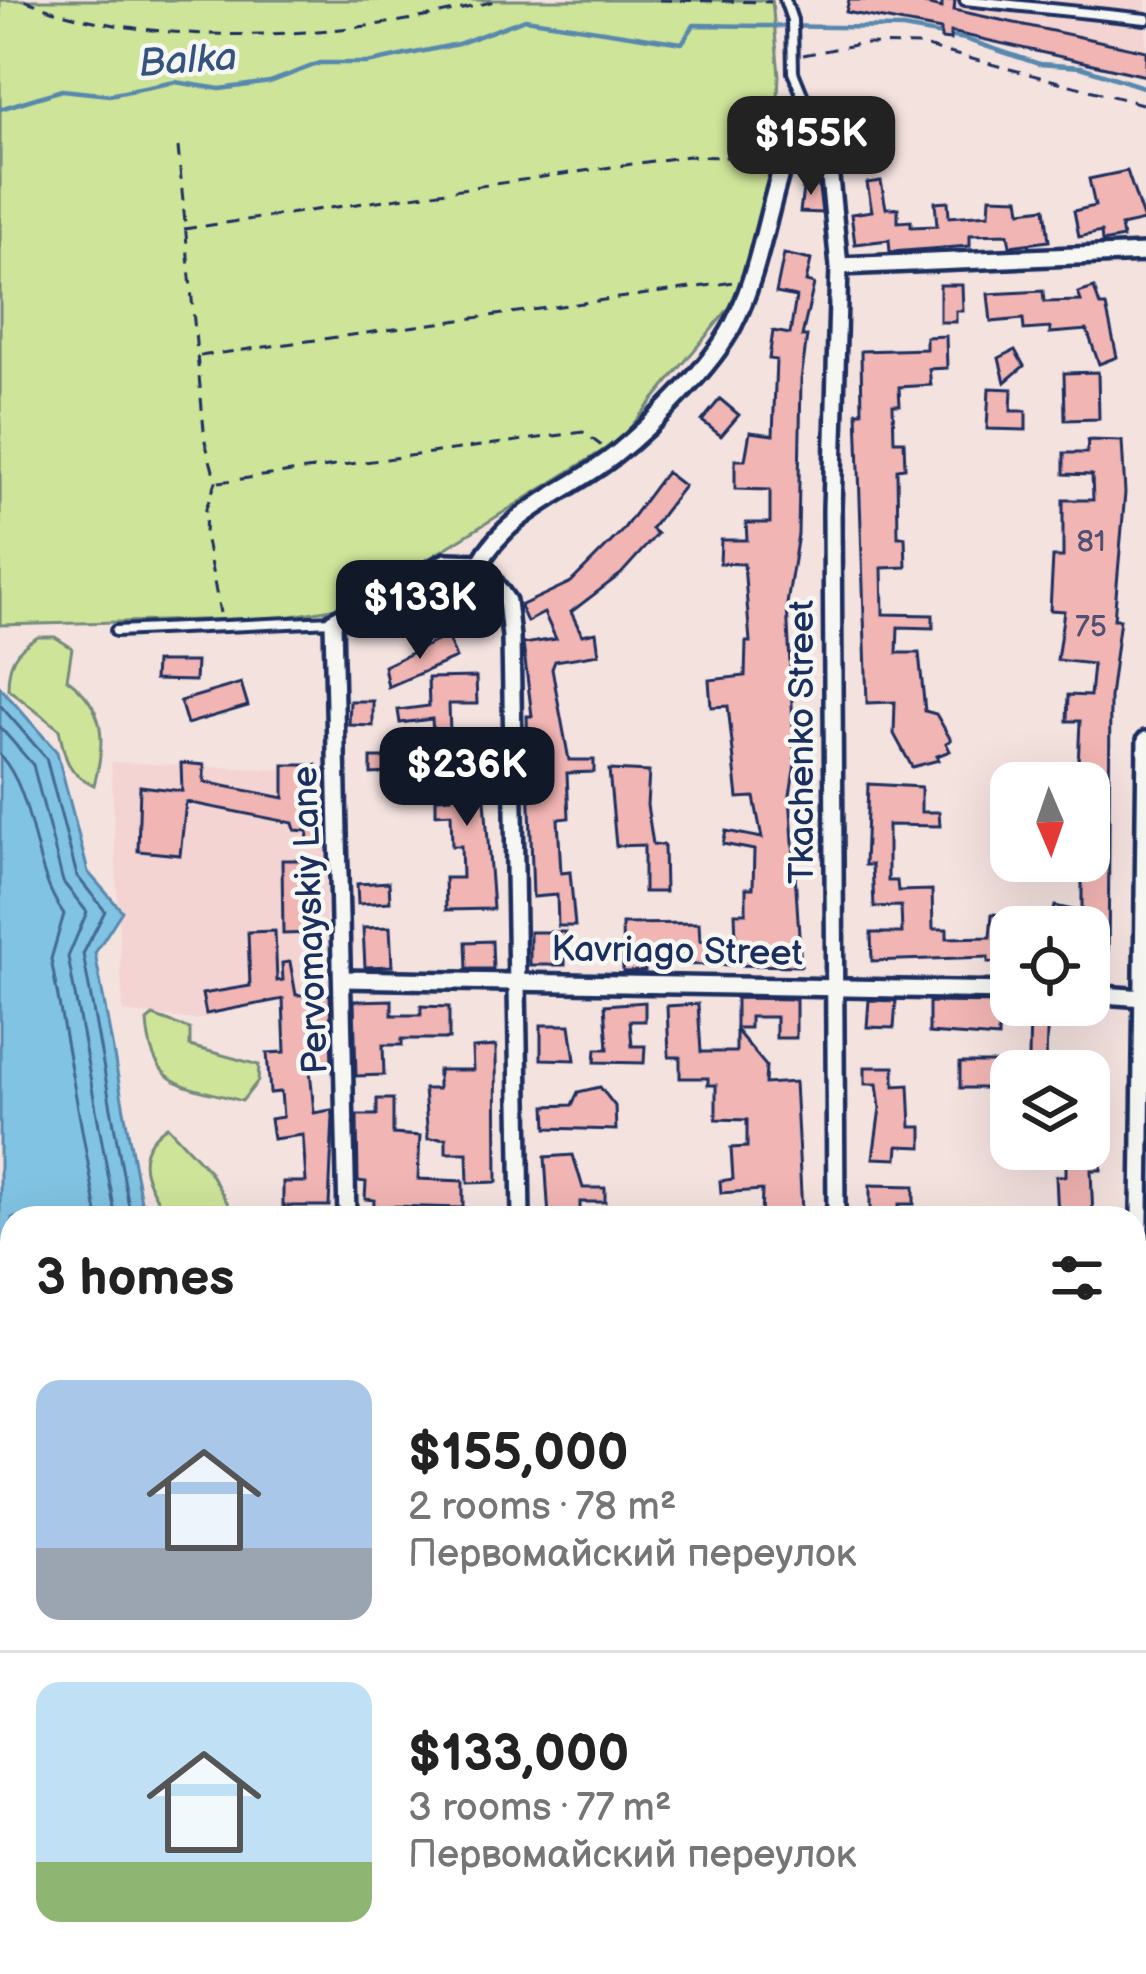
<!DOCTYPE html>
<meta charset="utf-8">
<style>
:root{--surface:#fff;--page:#f2f2f2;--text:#222;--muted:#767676;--line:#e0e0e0;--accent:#111827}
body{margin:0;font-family:"Balsamiq Sans",sans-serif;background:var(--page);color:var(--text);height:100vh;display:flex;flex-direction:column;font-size:45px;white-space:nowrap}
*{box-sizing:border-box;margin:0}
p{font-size:39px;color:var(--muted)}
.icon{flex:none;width:66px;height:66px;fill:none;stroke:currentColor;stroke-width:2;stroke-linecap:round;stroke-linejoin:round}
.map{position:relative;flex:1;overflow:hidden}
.drawer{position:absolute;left:0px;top:1206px;width:1146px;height:768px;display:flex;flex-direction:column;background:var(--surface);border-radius:36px 36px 0 0;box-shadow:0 12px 48px #0002}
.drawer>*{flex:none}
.needle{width:78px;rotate:178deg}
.tools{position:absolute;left:990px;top:762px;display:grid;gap:24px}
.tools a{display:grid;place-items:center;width:120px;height:120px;border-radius:24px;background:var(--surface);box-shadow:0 12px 48px #0002;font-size:60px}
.price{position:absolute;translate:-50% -102px;padding:0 27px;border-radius:24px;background:var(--accent);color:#fff;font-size:39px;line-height:78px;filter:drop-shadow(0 3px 6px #0008)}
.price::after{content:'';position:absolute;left:50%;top:72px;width:36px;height:27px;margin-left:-18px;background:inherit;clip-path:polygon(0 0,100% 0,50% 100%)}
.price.selected{background:#222;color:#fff}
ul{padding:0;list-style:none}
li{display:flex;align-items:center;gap:36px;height:300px;padding:0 36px}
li+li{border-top:3px solid var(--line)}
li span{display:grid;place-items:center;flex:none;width:336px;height:240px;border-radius:24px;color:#555}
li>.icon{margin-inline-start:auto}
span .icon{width:144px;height:144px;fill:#fffc;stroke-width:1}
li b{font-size:51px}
h2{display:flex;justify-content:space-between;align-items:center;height:144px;padding:0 36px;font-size:51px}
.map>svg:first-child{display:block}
.built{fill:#f3d4d2}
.green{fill:#cee499;stroke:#748a7c;stroke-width:3}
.water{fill:#81c3e2;stroke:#5888ad;stroke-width:3}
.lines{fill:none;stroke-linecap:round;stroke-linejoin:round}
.shore{stroke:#446a93;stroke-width:3}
.stream{stroke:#5888ad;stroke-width:4.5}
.building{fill:#f1b5b3;stroke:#1b2f5e;stroke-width:3}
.lane-casing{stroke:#1b2f5e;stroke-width:16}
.street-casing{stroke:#1b2f5e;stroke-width:24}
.path{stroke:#1b2f5e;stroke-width:3;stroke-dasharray:12 9;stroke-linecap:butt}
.lane{stroke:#f6f6f2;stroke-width:8}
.street{stroke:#f6f6f2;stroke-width:15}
.labels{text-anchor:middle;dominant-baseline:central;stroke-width:9;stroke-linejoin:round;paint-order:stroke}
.number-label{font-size:30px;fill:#505073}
.street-label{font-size:36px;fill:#1b2f5e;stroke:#f6f6f2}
.water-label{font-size:39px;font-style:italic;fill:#34547f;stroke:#f6f6f2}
</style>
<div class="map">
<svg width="1146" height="1974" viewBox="0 0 1146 1974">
<rect width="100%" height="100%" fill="#f4e2df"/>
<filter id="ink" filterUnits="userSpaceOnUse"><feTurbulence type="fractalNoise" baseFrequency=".00833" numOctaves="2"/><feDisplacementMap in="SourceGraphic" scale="24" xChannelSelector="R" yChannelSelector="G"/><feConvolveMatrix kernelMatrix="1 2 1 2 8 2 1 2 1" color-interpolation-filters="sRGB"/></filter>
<g filter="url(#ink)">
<g class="built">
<polygon points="858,0 1146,0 1146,70"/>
<polygon points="111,762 327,772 325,985 197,1020 123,1012"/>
</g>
<g class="green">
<polygon points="0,0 772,0 779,75 775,162 735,301 620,440 354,605 281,618 0,625"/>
<path d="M38,637H55L72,648L67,679C106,707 106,741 94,785C67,775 64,755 59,729L8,689C8,663 14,650 38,637Z"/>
<path d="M153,1016L190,1029V1046L259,1065L258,1081L242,1101C187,1085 151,1091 147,1021Z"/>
<path d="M167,1126L209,1171L231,1209L227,1218H169C147,1184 127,1154 167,1126Z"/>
</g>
<polygon class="water" points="0,687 57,752 88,872 122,911 95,953 144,1218 12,1218 12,1962 287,1962 289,1974 0,1974"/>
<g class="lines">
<g class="shore">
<polyline points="0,705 46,758 77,876 105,911 83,954 131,1218"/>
<polyline points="0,727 33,765 63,882 87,912 68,957 116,1218"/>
<path d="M0,755C38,799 29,866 64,914L51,959L98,1218"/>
</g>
<polyline class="stream" points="0,109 62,90 109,95 175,82 220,89 270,82 320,63 367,63 458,44 525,19 682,43 694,25 903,28 965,39 1039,64 1081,67 1146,88"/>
</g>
<g class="building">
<polygon points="849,0 906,0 942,8 942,0 955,0 954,10 1146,51 1146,76 951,32 950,40 941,39 941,30 846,12"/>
<polygon points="1127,171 1144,221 1121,226 1123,238 1102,242 1101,232 1079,237 1074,211 1095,206 1089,179"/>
<polygon points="804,181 818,181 822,213 800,212"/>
<polygon points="881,181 886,208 898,208 898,222 911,221 911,227 937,226 935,202 948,201 949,217 989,214 990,197 1019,198 1021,211 1045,208 1049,241 1010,246 1008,234 970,235 970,246 890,252 889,240 855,244 851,214 872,211 867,183"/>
<polygon points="784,254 811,260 806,282 814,284 802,336 807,336 801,380 798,534 787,604 795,764 790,795 801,966 645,964 645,971 623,972 622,924 699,923 700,941 736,939 735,913 746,913 746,888 753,888 754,850 723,844 726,831 762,838 754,797 738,798 728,706 711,707 709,680 745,676 746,642 750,642 744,564 720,563 721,540 747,540 746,523 770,523 770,490 735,489 735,460 745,460 750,432 773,435 776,360 769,359 773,331 790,334 796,297 776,293"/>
<polygon points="940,285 962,285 963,311 956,311 956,322 940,322"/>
<polygon points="1094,288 1100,306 1106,306 1117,357 1099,364 1087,330 1050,333 1050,328 1024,330 1023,319 991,322 988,294 1043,291 1044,302 1081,301 1078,293"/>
<polygon points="946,336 947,368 929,369 931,385 899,387 900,405 893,405 894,441 904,441 905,468 897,469 898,537 905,537 906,567 882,568 883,614 933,615 933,628 898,627 897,653 919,653 925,711 936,714 951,740 946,743 950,751 937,756 939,760 912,767 894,734 895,702 867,703 857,412 862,412 861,351 926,349 926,337"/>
<polygon points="1015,350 1024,366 1005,382 999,358"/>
<polygon points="1098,372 1099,419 1065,420 1064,373"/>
<polygon points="989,388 1012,389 1011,411 1026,411 1026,430 987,429"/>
<polygon points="720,399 739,415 721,436 702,421"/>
<polygon points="1088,440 1122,441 1125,493 1114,619 1120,619 1110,697 1108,975 1089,974 1089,927 1052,919 1055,906 1082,912 1082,874 1065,874 1064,861 1089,861 1089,783 1056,783 1056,766 1078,766 1080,721 1067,721 1068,695 1090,696 1093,664 1057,660 1064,611 1050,610 1053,557 1063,557 1063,500 1093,500 1092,475 1064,474 1064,453 1087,453"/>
<polygon points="666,472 684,486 651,529 657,534 621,574 571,612 582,635 596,632 599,654 555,661 552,669 569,760 594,760 594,772 567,773 569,818 558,819 561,873 570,872 575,926 558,926 557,895 533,897 527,716 532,716 523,644 556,639 544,613 527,622 520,606 571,582 622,531"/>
<polygon points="447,636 456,658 388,687 384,666"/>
<polygon points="155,662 196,662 195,681 154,680"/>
<polygon points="476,677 477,704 449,704 450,733 433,734 432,719 400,723 398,710 429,706 428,678"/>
<polygon points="241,683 248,706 187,724 180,701"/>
<polygon points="350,701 373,701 373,726 349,725"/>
<polygon points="455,745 481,745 493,909 446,910 445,878 462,878 461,846 452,846 451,813 436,814 436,798 451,797 450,771 433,771 433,758 455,758"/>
<polygon points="371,758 407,758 407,772 371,774"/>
<polygon points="181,763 204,765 204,782 284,798 284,765 316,765 314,812 325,814 323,844 307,846 308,831 295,830 293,823 186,802 180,855 138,851 140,786 182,791"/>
<polygon points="609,770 649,772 647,805 653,844 664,845 665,892 644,892 644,845 616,846"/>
<polygon points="868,784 921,787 921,812 939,812 940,826 888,825 888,881 897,881 898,891 932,890 933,929 947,929 947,938 990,937 992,914 1013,916 1009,964 988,962 988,957 872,961 871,933 902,933 901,906 874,907 872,865 865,865"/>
<polygon points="282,860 315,860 317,933 283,934"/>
<polygon points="389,882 390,902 358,904 357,884"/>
<polygon points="390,927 392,966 365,967 363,928"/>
<polygon points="275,931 277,981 283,980 282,963 290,962 296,995 330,994 332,1068 310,1069 314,1113 331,1110 333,1115 329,1206 283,1206 283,1182 306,1182 303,1135 273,1139 270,1119 283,1117 281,1092 270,1093 267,1053 285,1052 283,999 206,1014 202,994 250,986 248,932"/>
<rect x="530" y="932" width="35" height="33"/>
<polygon points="492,941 493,969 467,969 466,942"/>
<polygon points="736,998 796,999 796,1038 776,1038 776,1017 750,1017 750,1028 736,1028"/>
<polygon points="392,1000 392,1015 421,1015 421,1006 449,1007 449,1039 402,1039 402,1045 383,1045 384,1075 356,1076 354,1001"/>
<polygon points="869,1000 896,1001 894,1028 867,1027"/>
<polygon points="645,1002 645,1021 630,1021 632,1046 645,1046 644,1063 595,1062 596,1049 608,1049 605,1005"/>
<polygon points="929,1002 999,1003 998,1038 929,1033"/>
<polygon points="698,1004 701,1052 736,1052 736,1030 766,1066 765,1084 795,1082 802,1212 761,1218 762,1190 721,1193 720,1181 733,1179 731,1148 747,1147 747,1120 716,1119 716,1085 708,1085 708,1078 680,1078 680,1057 669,1057 667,1006"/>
<polygon points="1030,1007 1048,1007 1046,1060 1029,1060"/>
<polygon points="541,1025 570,1025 575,1060 541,1059"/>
<polygon points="496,1046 497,1182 468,1183 467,1153 446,1153 446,1138 428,1139 424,1089 438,1089 438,1070 473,1070 472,1048"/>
<rect x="960" y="1063" width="34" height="25"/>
<polygon points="865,1067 894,1067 894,1086 909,1085 911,1127 922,1127 922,1147 898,1146 897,1159 873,1158 880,1108 877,1084 865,1084"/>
<polygon points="600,1087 615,1106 616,1130 547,1128 546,1106 572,1105 578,1092"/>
<polygon points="377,1099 393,1099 393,1134 420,1136 418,1179 463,1181 463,1208 391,1206 390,1218 373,1218 374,1200 365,1199 366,1182 358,1181 357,1115 377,1115"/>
<polygon points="1089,1121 1102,1121 1101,1170 1091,1170 1093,1218 1058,1218 1056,1176 1066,1176 1066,1149 1089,1149"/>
<polygon points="573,1155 583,1188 605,1188 605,1202 580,1202 580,1218 549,1218 545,1157"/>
<polygon points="870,1185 914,1186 914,1204 899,1204 899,1212 870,1211"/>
</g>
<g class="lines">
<defs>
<g id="lane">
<polyline points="785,0 792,20 793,72 828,158"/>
<polyline points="965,0 1146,19"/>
<polyline points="116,631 332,621"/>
<polyline points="1141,1974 1146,1951"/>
</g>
<g id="street">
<polyline points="839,266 1146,253"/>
<path d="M480,563C509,510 570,491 615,455C651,426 712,366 733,325C759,275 767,211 785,158H828L839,266L832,509L836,1218"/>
<polyline points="480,563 507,601 511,637 521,1218"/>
<polyline points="342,979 1011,991"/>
<polyline points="1089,994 1144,998"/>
<polyline points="347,1218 333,621 446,562 480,563"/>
<polyline points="1134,1689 1146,740"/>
<polyline points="1134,1692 1146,1827"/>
<polyline points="852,1962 852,1974"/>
<polyline points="536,1974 536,1962"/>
</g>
</defs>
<use href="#lane" class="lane-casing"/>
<use href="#street" class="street-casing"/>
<g class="path">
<path d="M25,0C153,54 367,37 498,0"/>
<polyline points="659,0 771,2"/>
<polyline points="803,55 860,44 919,45 1146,105"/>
<polyline points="178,147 205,441 216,482 206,508 205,535 220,613"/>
<polyline points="184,229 688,156 765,158"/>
<polyline points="200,356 734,282"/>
<polyline points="219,482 583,432 603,447"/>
</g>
<use href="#lane" class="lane"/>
<use href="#street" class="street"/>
</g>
</g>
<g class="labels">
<g class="number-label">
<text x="1091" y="542">81</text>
<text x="1091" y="627">75</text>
</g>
<g class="street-label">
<text transform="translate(802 742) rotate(-90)">Tkachenko Street</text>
<text transform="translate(311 920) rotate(-92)">Pervomayskiy Lane</text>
<text transform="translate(677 952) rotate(1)">Kavriago Street</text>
</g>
<g class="water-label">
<text transform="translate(188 61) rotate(-4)">Balka</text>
</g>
</g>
</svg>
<div class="tools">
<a><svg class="needle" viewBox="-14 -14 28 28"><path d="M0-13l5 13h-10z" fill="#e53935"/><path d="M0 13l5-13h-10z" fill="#767676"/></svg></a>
<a><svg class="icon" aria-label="locate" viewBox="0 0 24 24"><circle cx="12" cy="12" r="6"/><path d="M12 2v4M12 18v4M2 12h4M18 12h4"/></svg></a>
<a><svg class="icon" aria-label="layers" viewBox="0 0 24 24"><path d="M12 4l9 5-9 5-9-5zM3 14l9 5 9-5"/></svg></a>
</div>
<b class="price selected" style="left:811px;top:198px">$155K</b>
<b class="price" style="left:420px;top:662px">$133K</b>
<b class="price" style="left:467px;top:829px">$236K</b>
<section class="drawer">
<h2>3 homes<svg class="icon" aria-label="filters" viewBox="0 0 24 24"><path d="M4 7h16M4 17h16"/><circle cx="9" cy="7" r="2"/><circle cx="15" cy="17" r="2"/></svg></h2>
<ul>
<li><span style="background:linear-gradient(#a9c7e8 70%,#9aa5b1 0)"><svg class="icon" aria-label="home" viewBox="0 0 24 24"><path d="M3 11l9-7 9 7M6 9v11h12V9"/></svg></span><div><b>$155,000</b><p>2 rooms · 78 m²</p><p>Первомайский переулок</p></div></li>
<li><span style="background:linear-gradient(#bfe0f5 75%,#8fb573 0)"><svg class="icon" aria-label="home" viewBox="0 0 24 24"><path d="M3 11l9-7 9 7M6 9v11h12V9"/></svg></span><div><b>$133,000</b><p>3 rooms · 77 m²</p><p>Первомайский переулок</p></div></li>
</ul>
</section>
</div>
